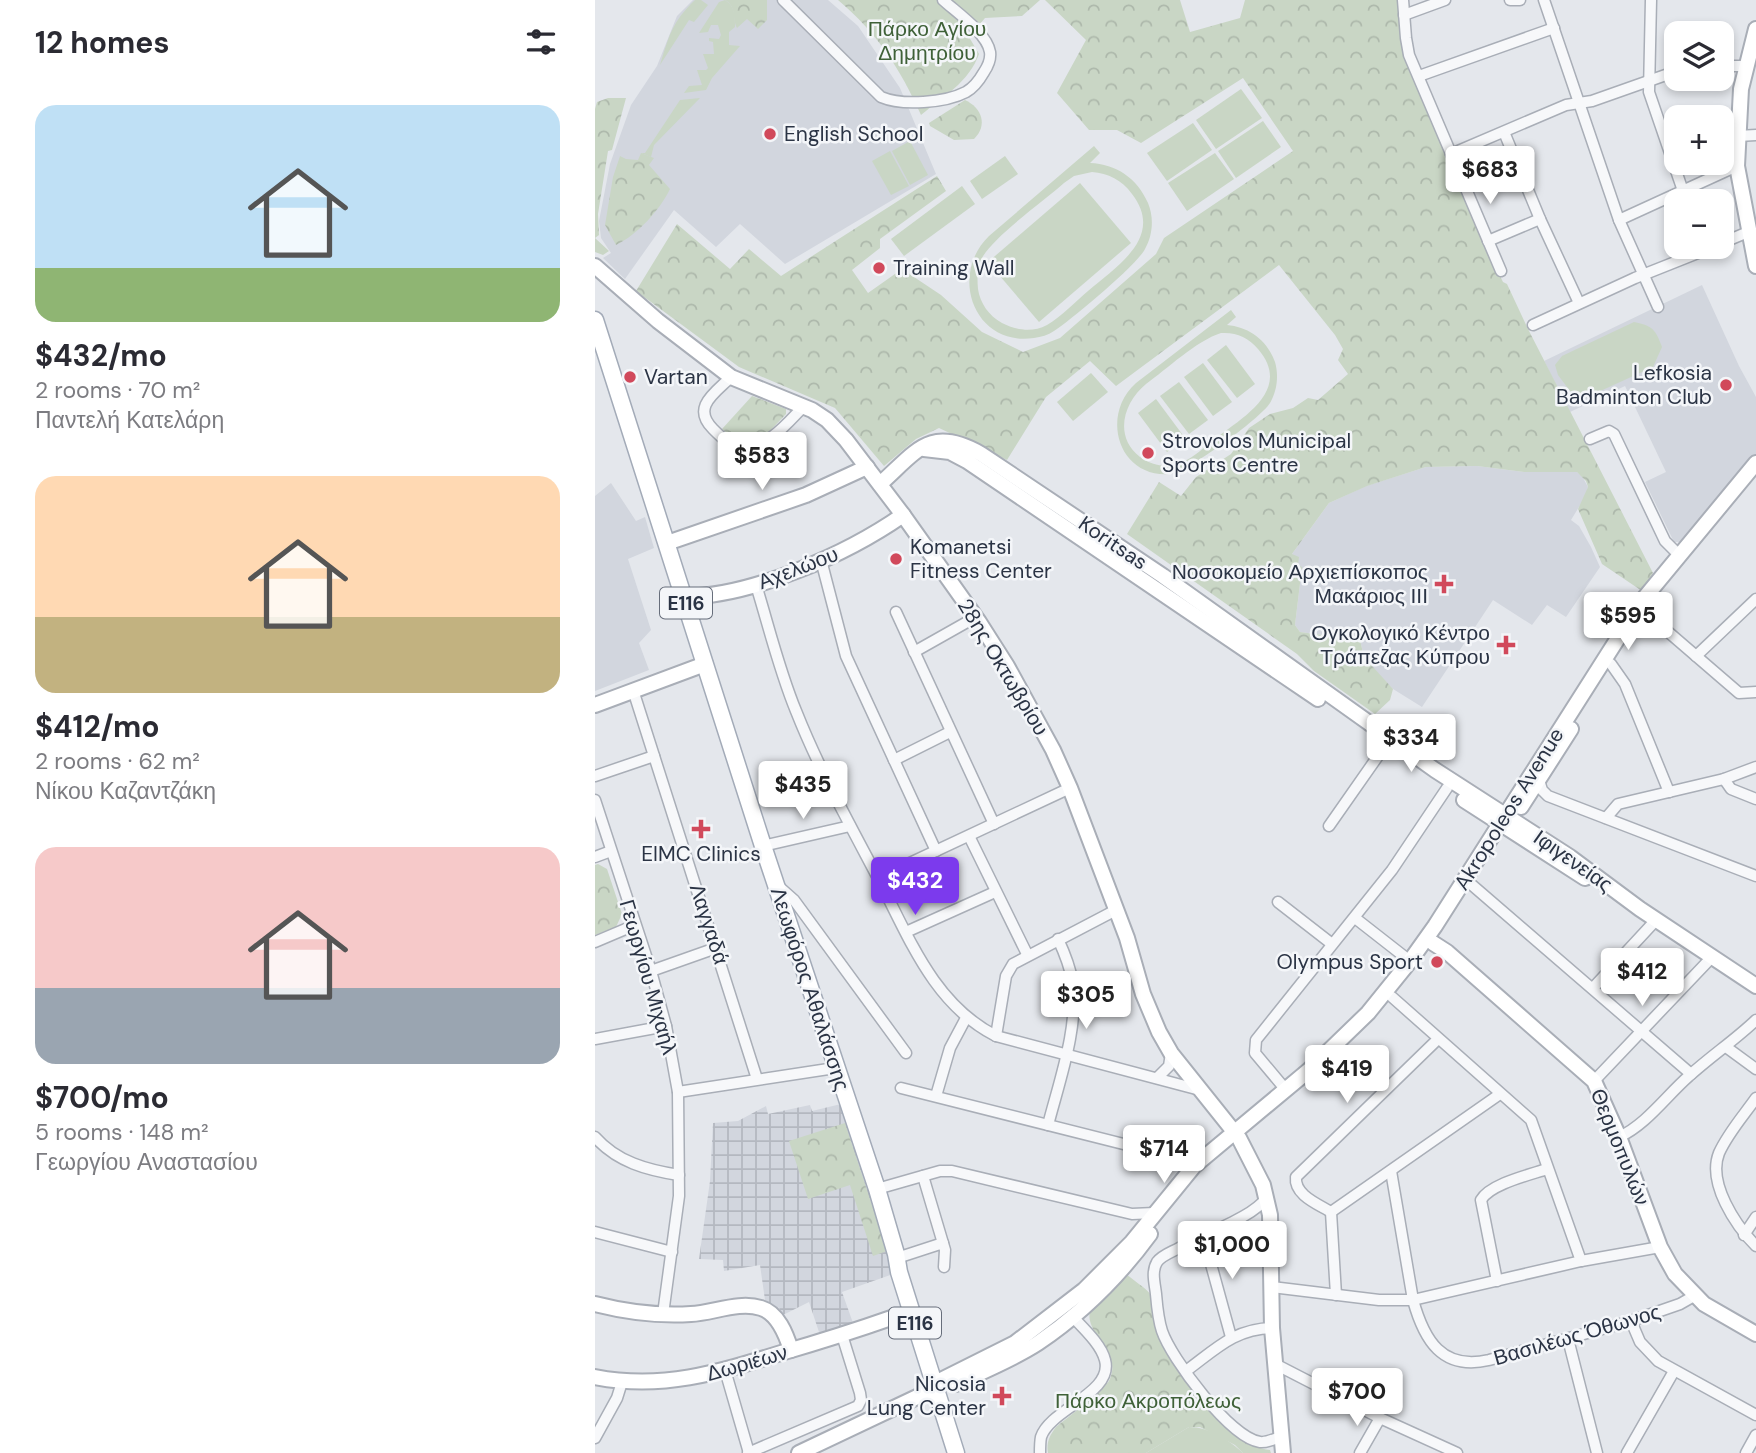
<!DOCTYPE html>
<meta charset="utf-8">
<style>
:root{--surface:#fff;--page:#f2f2f3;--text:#2b2b33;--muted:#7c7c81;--accent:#7c3aed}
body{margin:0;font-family:"DM Sans",sans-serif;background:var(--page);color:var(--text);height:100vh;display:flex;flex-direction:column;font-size:26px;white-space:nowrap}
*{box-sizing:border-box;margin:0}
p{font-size:23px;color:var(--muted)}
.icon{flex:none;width:38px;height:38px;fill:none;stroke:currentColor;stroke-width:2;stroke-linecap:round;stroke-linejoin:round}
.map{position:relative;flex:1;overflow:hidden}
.panel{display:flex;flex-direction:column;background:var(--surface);width:595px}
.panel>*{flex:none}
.controls{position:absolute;left:1069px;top:21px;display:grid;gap:14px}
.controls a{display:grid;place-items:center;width:70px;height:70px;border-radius:14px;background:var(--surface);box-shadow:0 4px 10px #0003;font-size:35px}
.price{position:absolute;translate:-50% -60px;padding:0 16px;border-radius:7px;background:#fff;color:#222;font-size:23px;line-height:46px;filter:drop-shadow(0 2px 4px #0008)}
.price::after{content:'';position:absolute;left:50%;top:42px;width:21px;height:16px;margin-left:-10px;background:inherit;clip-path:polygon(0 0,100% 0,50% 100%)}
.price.on{background:var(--accent);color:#fff}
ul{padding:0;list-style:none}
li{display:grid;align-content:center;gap:14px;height:371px;padding:0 35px}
li span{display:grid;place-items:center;height:217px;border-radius:21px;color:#555}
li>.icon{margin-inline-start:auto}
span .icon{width:126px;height:126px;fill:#fffc;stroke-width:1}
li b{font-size:30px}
h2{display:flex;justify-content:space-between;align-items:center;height:84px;padding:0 35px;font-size:30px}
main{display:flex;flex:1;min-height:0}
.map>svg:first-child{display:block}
.built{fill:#d2d6de}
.industrial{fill:url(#industrial-grid)}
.green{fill:#c9d6c5;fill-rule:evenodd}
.park{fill:url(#park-crowns)}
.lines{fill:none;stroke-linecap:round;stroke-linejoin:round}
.street-casing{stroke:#a9aeb7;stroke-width:13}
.secondary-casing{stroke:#a9aeb7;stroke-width:18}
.primary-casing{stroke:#a3abb8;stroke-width:19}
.street{stroke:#f7f8fa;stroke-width:10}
.secondary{stroke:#fff;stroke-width:14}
.primary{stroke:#fff;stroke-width:16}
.poi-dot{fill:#d1495b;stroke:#f4f6f9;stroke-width:2.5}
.labels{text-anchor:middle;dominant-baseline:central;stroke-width:5;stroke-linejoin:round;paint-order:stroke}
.shield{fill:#f4f6f9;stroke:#676e7b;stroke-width:2}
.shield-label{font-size:19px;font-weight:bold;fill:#2b3445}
.park-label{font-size:21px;fill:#3f6138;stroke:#f4f6f9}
.poi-label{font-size:21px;fill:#2b3445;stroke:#f4f6f9;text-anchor:start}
.street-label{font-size:21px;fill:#2b3445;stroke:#f4f6f9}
</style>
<main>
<section class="panel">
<h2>12 homes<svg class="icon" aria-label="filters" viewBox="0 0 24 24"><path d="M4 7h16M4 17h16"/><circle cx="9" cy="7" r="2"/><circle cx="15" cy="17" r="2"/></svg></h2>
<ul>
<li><span style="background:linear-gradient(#bfe0f5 75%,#8fb573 0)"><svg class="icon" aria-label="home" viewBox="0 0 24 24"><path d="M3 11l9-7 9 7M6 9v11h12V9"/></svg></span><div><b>$432/mo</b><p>2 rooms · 70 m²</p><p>Παντελή Κατελάρη</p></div></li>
<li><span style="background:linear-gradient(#ffd9b3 65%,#c2b280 0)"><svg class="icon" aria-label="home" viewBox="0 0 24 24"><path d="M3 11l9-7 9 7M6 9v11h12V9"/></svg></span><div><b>$412/mo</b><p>2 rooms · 62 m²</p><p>Νίκου Καζαντζάκη</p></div></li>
<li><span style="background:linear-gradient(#f6c9c9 65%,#9aa5b1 0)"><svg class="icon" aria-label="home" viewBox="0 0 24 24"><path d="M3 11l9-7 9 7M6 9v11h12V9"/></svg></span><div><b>$700/mo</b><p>5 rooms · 148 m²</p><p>Γεωργίου Αναστασίου</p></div></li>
</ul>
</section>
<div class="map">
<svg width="1161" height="1453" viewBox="0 0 1161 1453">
<defs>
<pattern id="industrial-grid" width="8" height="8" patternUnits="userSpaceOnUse" patternTransform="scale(1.75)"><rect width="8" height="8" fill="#d2d6de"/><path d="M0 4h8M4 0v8" fill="none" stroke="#b4b8c0"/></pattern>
<pattern id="park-crowns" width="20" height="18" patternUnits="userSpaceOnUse" patternTransform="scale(1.75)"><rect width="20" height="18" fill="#c9d6c5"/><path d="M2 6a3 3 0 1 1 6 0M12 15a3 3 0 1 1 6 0" fill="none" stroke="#adb8ab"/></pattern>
</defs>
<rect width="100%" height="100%" fill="#e4e7ec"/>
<g class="built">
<polygon points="98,0 233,0 263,26 305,88 341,174 190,264 145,224 121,247 79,210 30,279 8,258 16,253 6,238 4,221 15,164 36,105 62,66 82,16"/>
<polygon points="1107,285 1144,366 1161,397 1161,456 1084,542 1079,542 1050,482 1071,472 1030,386 975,412 949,361"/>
<polygon points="882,466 929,472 982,472 987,476 993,487 990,497 976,520 984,526 996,547 1005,567 971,617 952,605 937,625 898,600 827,707 798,689 786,677 769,657 765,640 705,632 700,625 707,567 703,566 697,554 734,503 771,486 831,467"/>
<polygon points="16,483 41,521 50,517 59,548 33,559 56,630 44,643 54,670 0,691 0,496"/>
</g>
<polygon class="industrial" points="246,1104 301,1273 247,1292 258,1323 225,1335 214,1302 188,1315 184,1308 170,1300 165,1265 129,1271 128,1260 104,1259 115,1181 118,1123 143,1121 171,1106 173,1114 215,1105 217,1111"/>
<g class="green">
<path d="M100,0H106L113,5L99,22L94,20L65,65C74,36 77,22 100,0Z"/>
<path d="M130,0C140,6 140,16 140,27L134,32V45L145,46L117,78L111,90L89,93L94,86L107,85L102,70H111L113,68L108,54H119L118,42L114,41V38L124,39L126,35L123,25H116L113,32L104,33L124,2Z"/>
<polygon points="646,89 667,118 621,149 601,120"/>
<polygon points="105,98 59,145 56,157 46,153 50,153 85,100"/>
<polygon points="668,121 686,147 641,178 623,151"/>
<polygon points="598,123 617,150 572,181 552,153"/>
<polygon points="315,141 333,175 315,185 297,151"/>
<path d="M499,146L505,153L495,163C521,164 542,178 553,203C559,217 558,235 550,249C542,265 476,320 459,331C453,335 446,337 439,338C380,347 353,276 394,236ZM497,172C513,173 527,180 537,194C570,237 522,266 493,291C480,302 467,316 452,325C437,333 421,330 407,323C394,316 385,303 383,289C382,278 382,267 387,258C398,237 450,200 469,183L479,176Z"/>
<polygon points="295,151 314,186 296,195 277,161"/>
<polygon points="620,153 639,179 592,211 573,183"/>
<polygon points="410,156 423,174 387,199 375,181"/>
<polygon points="485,183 536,243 444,322 393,262"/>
<polygon points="367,186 380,204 309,256 296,239"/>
<path d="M636,310L641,317L632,325C654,327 672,340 680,362C684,376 682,391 675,403C665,419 592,472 575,474C523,478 505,415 541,383ZM626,333C641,332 653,337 663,349C698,390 648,417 620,439C608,448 595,461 580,465C568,468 555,464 545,457C518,436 529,402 551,384C572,369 601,341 626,333Z"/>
<path d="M1039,322C1058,326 1060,329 1067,347L1058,367L990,398L981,399L963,375L960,365L967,356Z"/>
<polygon points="631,345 660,384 642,398 612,360"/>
<polygon points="608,363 637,402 618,416 589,377"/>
<polygon points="496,373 513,392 478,421 462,402"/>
<polygon points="584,382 613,420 594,434 565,396"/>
<polygon points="561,399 590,438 572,452 543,413"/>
<path d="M594,1427C614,1427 634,1440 648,1453H551Z"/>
</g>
<g class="park">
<path d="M130,0H172V20L163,29L152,19L142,28C137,19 142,7 130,0Z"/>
<path d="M243,0H445L427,16L390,18L374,37L384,54C374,82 348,97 326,115C305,68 282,33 243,0Z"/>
<polygon points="450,0 585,0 595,32 645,18 650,0 805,0 809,52 904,274 908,282 912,284 933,329 1058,573 1047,591 1007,564 983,509 993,487 991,481 982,472 929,472 882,466 831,467 772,486 734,503 697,554 704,557 703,565 707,567 700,625 705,632 765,640 769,657 798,689 795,700 780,714 719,671 702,654 532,534 564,482 586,496 601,477 636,454 654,428 675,414 698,408 713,398 723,400 753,374 743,360 748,349 740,335 684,265 521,386 495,361 451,397 412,460 344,428 321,439 289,466 240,408 144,367 41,291 82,224 135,269 154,249 186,276 342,176 351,191 285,239 285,248 257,270 273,293 307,269 346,295 387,332 428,352 465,338 561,254 569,238 698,151 648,78 546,143 522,130 494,130 462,93 491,40"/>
<polygon points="13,98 31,98 17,150 13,151 3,214 4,235 0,238 14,251 8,255 0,252 0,109 2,102"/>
<path d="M370,100C387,108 393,125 379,139L359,140L335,126L334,123Z"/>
<path d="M46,153L59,158L54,165L75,189C65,210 42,235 21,245L10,225L18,177L25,156L31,159L43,160Z"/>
<polygon points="157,396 191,409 191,414 170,436 144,443 127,429"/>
<polygon points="3,864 12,869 27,914 21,927 0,935 0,865"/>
<polygon points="250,1123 292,1251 278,1256 255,1185 213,1199 194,1141"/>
<path d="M531,1274C538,1280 551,1288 556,1295C560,1303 558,1322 562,1333C575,1369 635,1447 675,1450L676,1453H648L640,1445L605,1427H594L551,1453H453C451,1442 455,1435 461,1427C473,1417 509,1391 515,1379C528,1350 486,1333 496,1308Z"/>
</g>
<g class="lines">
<defs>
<g id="street">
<path d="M188,0L286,97C307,106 350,103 371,92C378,88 385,79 389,72C393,66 396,59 395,52C392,33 361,12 348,0"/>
<polyline points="808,0 811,38 814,55 906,271"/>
<polyline points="915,0 925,0"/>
<polyline points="949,0 1024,220 1063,307"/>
<polyline points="1056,0 1054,92 1088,191"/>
<polyline points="809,15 850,0"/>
<polyline points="1127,66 1151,66"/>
<polyline points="824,76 959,28"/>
<polyline points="909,132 945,219 984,303"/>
<polyline points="1143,136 1161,135"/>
<polyline points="856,154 971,105 997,101 1082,71"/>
<polyline points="1024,220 1142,166"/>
<polyline points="893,241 945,219"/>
<polyline points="1127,243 1153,232"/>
<polyline points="938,325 1040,278 1118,247"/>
<path d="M136,377C120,393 96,407 118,429C126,437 133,444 144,449C175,445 187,429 208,407"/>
<polyline points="995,439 1014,431 1019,434 1070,541 1083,554"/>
<polyline points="226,560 251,656 341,851"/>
<path d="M161,585C174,627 184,670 201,711C224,769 254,823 283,878C314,937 338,1004 401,1036L605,1090"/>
<polyline points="301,612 399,824"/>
<polyline points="1050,612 1144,693 1161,692"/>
<polyline points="319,652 381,617"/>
<polyline points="1101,656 1161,599"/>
<polyline points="1016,664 1030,684 1074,792"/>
<polyline points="38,690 162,1079"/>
<polyline points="299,760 355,732"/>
<polyline points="0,776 59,756"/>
<polyline points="1129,779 1136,789 1161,799"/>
<polyline points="944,780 947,790 953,796 1161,876"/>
<polyline points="0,800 56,971 71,1026 83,1092 84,1196 68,1314"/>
<polyline points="1011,818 1023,804 1129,779 1161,767"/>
<polyline points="734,826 790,746"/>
<polyline points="374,836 432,954"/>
<polyline points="168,846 255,826"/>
<polyline points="0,857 16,851"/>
<polyline points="283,878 475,788"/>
<polyline points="181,884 199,900 311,1053"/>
<polyline points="877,885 1096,1074"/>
<polyline points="683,902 737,944"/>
<polyline points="760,918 815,961"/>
<polyline points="311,932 400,892"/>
<polyline points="0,942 40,925"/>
<polyline points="56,971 121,948"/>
<polyline points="998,988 1061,920"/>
<polyline points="797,997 936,1120 986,1261"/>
<polyline points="401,1036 411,976 418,964 521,910"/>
<polyline points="0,1039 71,1026"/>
<polyline points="1131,1047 1161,1069"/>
<polyline points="562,1078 574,1066 576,1053"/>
<polyline points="999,1081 1117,957"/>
<polyline points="306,1088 580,1157 599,1166"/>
<polyline points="691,1090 660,1053 661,1040 797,870 852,788"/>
<polyline points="83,1092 240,1068"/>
<polyline points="341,1096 355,1048 371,1018"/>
<path d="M1161,1098C1149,1115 1133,1133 1124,1153C1112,1183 1141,1226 1161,1246"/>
<path d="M453,1125C464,1082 485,1024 477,980C475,966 469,952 463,939"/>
<path d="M0,1137C22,1162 52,1170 84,1175"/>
<path d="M1024,1137C1051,1125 1072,1095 1094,1076C1116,1056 1140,1040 1161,1020"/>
<path d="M796,1171L818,1300C829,1340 847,1371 894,1360L1036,1321L1085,1304L1099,1296"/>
<polyline points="328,1176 350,1250 349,1267"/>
<polyline points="282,1189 345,1171 357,1171 537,1214 559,1213"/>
<path d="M672,1197C658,1218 608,1234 584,1248C577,1252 567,1255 562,1262C556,1272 560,1284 561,1294C562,1306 563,1319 567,1331C576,1358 635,1438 665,1442C671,1443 679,1439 685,1437"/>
<path d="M736,1212C723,1204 699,1195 701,1177L843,1039"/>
<polyline points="736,1212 905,1094"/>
<polyline points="736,1212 741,1295"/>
<polyline points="0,1232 77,1252"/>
<polyline points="608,1235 636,1337"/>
<polyline points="1149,1235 1161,1217"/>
<polyline points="302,1258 348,1243"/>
<path d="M902,1281L886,1200C895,1184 934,1175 952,1169"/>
<polyline points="677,1287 784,1300 818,1300 986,1261 1065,1247"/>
<polyline points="1036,1321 1045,1342 1063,1361 1161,1415"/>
<polyline points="973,1339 1002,1453"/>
<polyline points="680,1364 785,1418 862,1453"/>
<polyline points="130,1370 154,1453"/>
<path d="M591,1371C621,1349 639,1329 677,1328"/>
<polyline points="0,1438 22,1398 27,1382"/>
<polyline points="153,1453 263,1406 266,1400 265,1393 247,1335"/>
<path d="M445,1453C445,1448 445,1442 446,1437C455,1409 519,1393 510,1360C506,1344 488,1328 477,1316"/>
<polyline points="765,1453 785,1418"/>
<polyline points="1032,1453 1079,1371"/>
<polyline points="1151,1453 1161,1435"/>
</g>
<g id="secondary">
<polyline points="1161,29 1146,89 1142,166 1161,266"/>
<polyline points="0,266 63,321 136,377 217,410 232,420 251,440 308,515 384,622 412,666 458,750 475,788 532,938 548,994 564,1032 576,1053 644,1138 668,1185 675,1215 677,1328 688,1453"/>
<polyline points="329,449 355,452 372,461 723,699"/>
<path d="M285,484C322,451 335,425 386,454L568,576L840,770L975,857L1045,909L1161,986"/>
<polyline points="72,543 211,495 272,467"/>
<path d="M89,597C158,596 252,554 308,515"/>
<polyline points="0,705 110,664"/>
<polyline points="869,800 990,878"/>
<polyline points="926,807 976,729"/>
<polyline points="838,943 852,952 999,1081 1024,1137 1065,1247 1080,1274 1109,1304 1161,1334"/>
<path d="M0,1304C31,1312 64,1316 96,1314C118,1313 144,1301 166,1308C183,1313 191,1334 196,1350"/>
<path d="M0,1377C67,1390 122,1373 186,1353C224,1342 262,1330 299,1317L311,1319L321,1326"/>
<path d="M361,1384C388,1371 417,1360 443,1343C486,1314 525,1275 555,1234"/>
<polyline points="204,1453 339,1389 346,1380 420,1343 489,1290 537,1242 599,1166 713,1071 773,1013 815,961 840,926 1046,602 1161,463"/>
</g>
<polyline id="primary" points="0,320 168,846 282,1189 301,1254 304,1272 361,1453"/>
</defs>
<use href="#street" class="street-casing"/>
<use href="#secondary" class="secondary-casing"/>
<use href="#primary" class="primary-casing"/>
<use href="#street" class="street"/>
<use href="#secondary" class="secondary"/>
<use href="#primary" class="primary"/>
</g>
<g class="poi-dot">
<circle cx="175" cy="134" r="7"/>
<circle cx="284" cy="268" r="7"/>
<circle cx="35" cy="377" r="7"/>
<circle cx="1131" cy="385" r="7"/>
<circle cx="553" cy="453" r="7"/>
<circle cx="301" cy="559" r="7"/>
<path d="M845.5 573.5h7v7h7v7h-7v7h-7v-7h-7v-7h7z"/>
<path d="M907.5 634.5h7v7h7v7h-7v7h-7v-7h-7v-7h7z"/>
<path d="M102.5 818.5h7v7h7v7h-7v7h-7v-7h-7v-7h7z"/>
<circle cx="842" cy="962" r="7"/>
<path d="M403.5 1385.5h7v7h7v7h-7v7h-7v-7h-7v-7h7z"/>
</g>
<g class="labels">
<g class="shield">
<rect x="65" y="587.5" width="52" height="31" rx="5"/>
<rect x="294" y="1307.5" width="52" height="31" rx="5"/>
</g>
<g class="shield-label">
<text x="91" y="603">E116</text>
<text x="320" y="1323">E116</text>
</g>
<g class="park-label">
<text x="332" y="29">Πάρκο Αγίου<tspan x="332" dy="24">Δημητρίου</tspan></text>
<text x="553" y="1401">Πάρκο Ακροπόλεως</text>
</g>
<g class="poi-label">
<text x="189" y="134">English School</text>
<text x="298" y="268">Training Wall</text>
<text x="1117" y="373" text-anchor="end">Lefkosia<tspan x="1117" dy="24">Badminton Club</tspan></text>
<text x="49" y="377">Vartan</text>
<text x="567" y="441">Strovolos Municipal<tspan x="567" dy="24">Sports Centre</tspan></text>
<text x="315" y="547">Komanetsi<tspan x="315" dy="24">Fitness Center</tspan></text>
<text x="833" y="572" text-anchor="end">Νοσοκομείο Αρχιεπίσκοπος<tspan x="833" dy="24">Μακάριος ΙΙΙ</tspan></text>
<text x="895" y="633" text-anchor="end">Ογκολογικό Κέντρο<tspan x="895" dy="24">Τράπεζας Κύπρου</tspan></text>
<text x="106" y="854" text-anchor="middle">EIMC Clinics</text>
<text x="828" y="962" text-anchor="end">Olympus Sport</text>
<text x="391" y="1384" text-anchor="end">Nicosia<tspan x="391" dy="24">Lung Center</tspan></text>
</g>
<g class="street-label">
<text transform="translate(518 543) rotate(34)">Koritsas</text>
<text transform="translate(203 568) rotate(-21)">Αχελώου</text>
<text transform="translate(408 667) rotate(59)">28ης Οκτωβρίου</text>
<text transform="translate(914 809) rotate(-58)">Akropoleos Avenue</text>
<text transform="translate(978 861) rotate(35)">Ιφιγενείας</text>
<text transform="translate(114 924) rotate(72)">Λαγγαδά</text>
<text transform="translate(53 977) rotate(74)">Γεωργίου Μιχαήλ</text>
<text transform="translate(215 989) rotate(72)">Λεωφόρος Αθαλάσσης</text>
<text transform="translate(1025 1147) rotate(68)">Θερμοπυλών</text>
<text transform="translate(982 1335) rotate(-16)">Βασιλέως Όθωνος</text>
<text transform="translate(152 1363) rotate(-16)">Δωριέων</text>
</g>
</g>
</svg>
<div class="controls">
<a><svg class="icon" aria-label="layers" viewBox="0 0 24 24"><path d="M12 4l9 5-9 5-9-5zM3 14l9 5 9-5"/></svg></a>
<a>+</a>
<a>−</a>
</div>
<b class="price" style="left:895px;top:206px">$683</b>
<b class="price" style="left:167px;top:492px">$583</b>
<b class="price" style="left:1033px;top:652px">$595</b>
<b class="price" style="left:816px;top:774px">$334</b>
<b class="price" style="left:208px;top:821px">$435</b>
<b class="price on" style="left:320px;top:917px">$432</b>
<b class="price" style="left:1047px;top:1008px">$412</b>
<b class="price" style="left:491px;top:1031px">$305</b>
<b class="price" style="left:752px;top:1105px">$419</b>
<b class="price" style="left:569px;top:1185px">$714</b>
<b class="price" style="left:637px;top:1281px">$1,000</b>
<b class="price" style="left:762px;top:1428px">$700</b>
</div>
</main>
